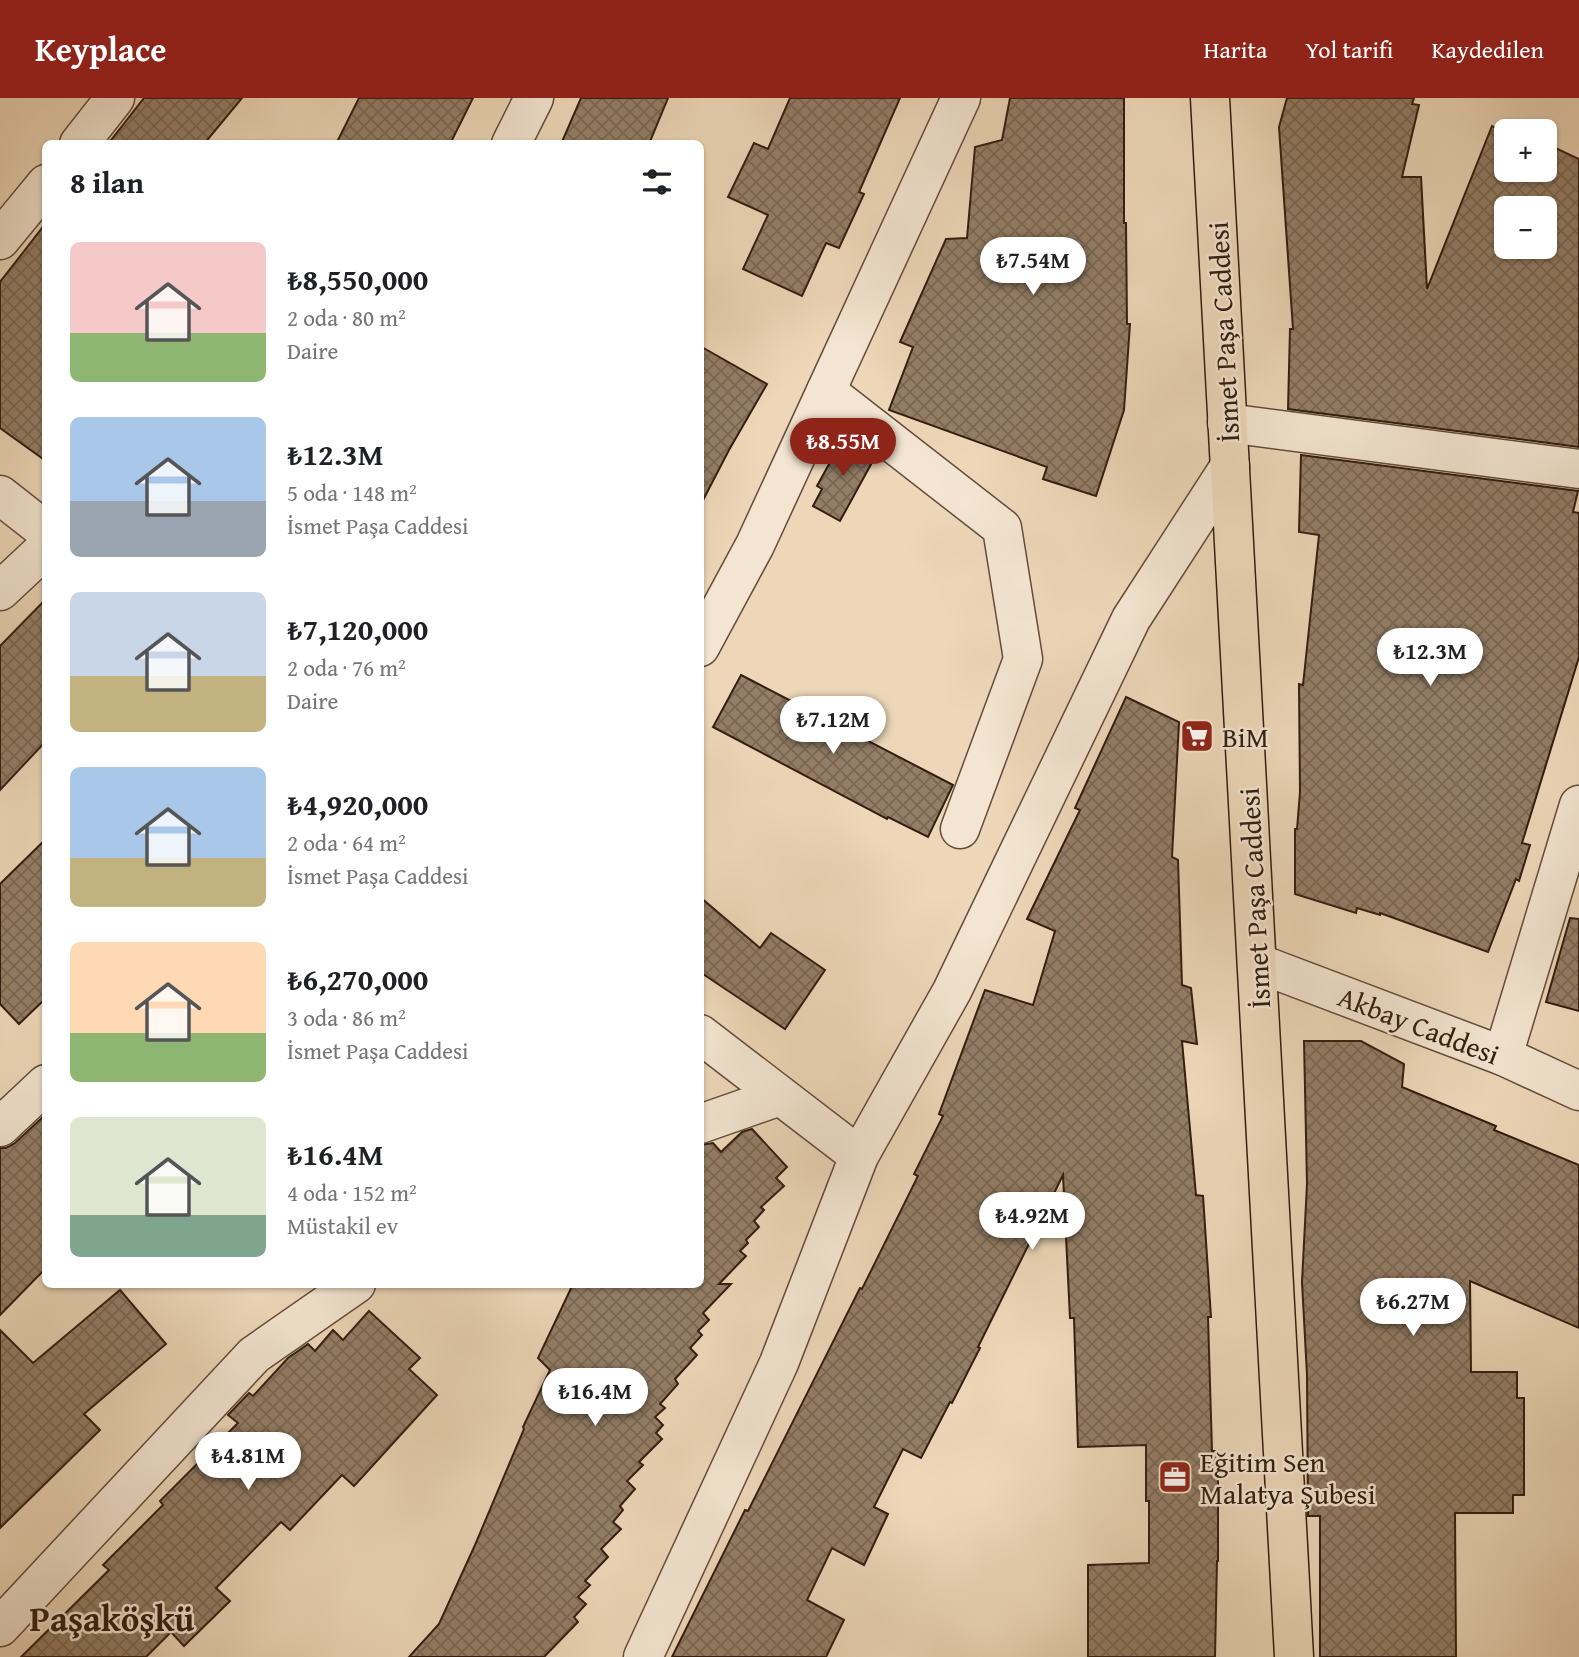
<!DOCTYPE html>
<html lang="tr">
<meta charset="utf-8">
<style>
:root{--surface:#fff;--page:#f6f6f6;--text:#202124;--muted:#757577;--accent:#8f2418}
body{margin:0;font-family:"Gentium Book Plus",serif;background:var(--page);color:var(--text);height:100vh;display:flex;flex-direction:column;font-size:26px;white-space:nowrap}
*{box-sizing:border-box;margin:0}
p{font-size:23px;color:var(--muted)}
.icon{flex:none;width:38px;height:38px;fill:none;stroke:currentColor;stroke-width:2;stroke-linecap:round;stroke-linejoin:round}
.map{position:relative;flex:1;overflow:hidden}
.sheet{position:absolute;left:42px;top:42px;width:662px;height:1148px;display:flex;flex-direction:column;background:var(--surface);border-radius:10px;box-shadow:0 2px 5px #0004}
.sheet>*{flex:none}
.controls{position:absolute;left:1494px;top:21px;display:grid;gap:14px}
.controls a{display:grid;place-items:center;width:63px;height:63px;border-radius:10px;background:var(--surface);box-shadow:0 2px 5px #0004;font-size:35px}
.price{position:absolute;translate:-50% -60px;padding:0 16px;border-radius:24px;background:#fff;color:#222;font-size:23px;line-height:46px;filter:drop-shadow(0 2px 4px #0008)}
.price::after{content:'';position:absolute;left:50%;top:42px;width:21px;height:16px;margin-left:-10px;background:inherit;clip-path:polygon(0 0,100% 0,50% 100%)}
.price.selected{background:var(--accent);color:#fff}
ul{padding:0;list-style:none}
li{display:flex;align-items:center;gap:21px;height:175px;padding:0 28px}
li span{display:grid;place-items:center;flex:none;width:196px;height:140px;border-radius:10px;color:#555}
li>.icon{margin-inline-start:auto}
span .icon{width:84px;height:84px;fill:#fffc;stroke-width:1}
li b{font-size:30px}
h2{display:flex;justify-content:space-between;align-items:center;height:84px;padding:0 28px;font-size:30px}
header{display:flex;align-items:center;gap:42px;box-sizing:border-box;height:98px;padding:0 35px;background:var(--accent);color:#fff}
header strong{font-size:33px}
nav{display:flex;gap:38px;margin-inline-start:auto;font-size:24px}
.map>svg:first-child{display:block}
.building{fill:url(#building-cross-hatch);stroke:#331d10;stroke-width:2;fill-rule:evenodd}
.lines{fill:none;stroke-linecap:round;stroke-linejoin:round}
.minor-casing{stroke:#624c3a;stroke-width:41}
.major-casing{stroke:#331d10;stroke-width:41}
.minor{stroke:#f3e5d1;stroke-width:38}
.major{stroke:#edd7b8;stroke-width:38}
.labels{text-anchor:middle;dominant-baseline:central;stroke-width:5;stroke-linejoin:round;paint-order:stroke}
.street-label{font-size:28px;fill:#331d10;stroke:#f3e5d1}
.poi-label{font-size:28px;fill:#331d10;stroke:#f3e5d1;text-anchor:start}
.district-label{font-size:35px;font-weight:bold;fill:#331d10;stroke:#f3e5d1}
</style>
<header>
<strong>Keyplace</strong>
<nav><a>Harita</a><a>Yol tarifi</a><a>Kaydedilen</a></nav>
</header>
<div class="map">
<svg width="1579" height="1559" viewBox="0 0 1579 1559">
<defs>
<pattern id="building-cross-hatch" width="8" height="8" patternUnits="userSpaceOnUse" patternTransform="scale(1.75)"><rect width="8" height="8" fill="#947e67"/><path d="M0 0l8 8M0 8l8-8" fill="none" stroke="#796753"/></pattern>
</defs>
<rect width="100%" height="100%" fill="#edd7b8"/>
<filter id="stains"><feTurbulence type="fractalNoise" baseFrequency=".00286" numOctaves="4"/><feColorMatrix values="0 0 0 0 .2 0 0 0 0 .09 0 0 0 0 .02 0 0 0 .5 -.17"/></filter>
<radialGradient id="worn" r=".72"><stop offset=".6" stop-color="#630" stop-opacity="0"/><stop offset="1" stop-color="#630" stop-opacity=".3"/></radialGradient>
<g class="building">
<polygon points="144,0 242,0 204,46 108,46"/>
<polygon points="359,0 473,0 450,46 336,46"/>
<polygon points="581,0 668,0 649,46 561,46"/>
<polygon points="790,0 900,0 859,94 864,96 839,150 826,145 802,198 743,171 768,117 728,99 754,45 768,51"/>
<polygon points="1010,0 1124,0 1124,125 1126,125 1127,226 1130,226 1124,312 1096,398 1043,381 1047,369 889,312 913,249 900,244 946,141 967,140 975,49 1002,42"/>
<path d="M1287,0H1414L1412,6L1419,7L1402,79H1421L1427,191L1492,28L1507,35V72H1545V45L1579,61V349L1288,311L1290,231H1293L1279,29ZM1507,110H1545V149H1507Z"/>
<polygon points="46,125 46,363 0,330 0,184"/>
<polygon points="700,248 767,286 729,352 700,408"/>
<polygon points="844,339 864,350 875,359 840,423 813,408 822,391 817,388"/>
<polygon points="1301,357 1578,393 1573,414 1579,415 1579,559 1522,745 1530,747 1519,783 1516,781 1488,854 1380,815 1380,817 1357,810 1356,815 1295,796 1295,731 1297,731 1300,694 1299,586 1303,587 1319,437 1299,434"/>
<polygon points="46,501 46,643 0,692 0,548"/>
<polygon points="741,577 953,687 928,739 888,719 887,721 713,629"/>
<polygon points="1126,599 1179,624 1172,759 1178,762 1182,887 1191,890 1197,946 1182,943 1196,1097 1203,1098 1211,1219 1208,1219 1212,1353 1218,1353 1218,1463 1217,1463 1215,1559 1088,1559 1088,1467 1149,1465 1149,1403 1146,1403 1146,1347 1078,1349 1074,1220 1070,1220 1063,1077 978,1249 980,1250 952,1305 950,1304 921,1360 903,1351 874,1409 888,1416 864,1467 832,1450 807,1502 844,1522 826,1559 672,1559 745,1412 748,1413 860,1190 862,1191 918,1078 914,1076 943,1018 939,1016 985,892 1033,907 1055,833 1027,821 1080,712 1075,710"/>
<polygon points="46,741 46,900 19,926 0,906 0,786"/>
<polygon points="700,799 760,850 771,835 825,872 785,931 700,874"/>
<polygon points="1570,820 1579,821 1579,913 1546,904"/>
<polygon points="1304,943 1361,943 1404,966 1402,989 1496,1028 1494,1032 1579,1067 1579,1230 1470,1183 1471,1274 1517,1274 1517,1300 1524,1300 1524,1397 1513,1397 1513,1415 1455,1415 1456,1559 1320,1559 1320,1418 1308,1418 1307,1277 1302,1184 1307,1086"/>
<polygon points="46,1016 46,1170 0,1217 0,1050 6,1050 15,1045"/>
<polygon points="752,1031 787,1069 776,1080 784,1088 761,1109 764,1112 754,1123 759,1129 746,1142 748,1145 740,1153 746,1158 719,1186 731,1186 703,1215 709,1222 698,1233 702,1237 690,1250 697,1257 675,1281 678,1286 660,1306 665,1310 655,1319 663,1327 656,1335 662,1341 639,1364 643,1367 627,1383 635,1391 620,1408 623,1412 613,1424 621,1431 601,1451 608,1459 585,1483 590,1487 578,1499 586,1506 574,1519 578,1524 544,1559 409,1559 439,1526 475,1447 524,1331 523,1329 550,1272 538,1260 573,1186 700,1186 700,1047 713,1045 721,1054 742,1034"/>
<polygon points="120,1192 166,1246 84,1316 100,1332 0,1430 0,1232 33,1265"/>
<polygon points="369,1213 420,1260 409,1271 437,1297 354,1388 342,1377 290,1432 281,1424 216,1490 230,1503 184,1548 171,1534 146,1559 21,1559 109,1472 103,1467 163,1407 160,1403 238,1325 228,1317 249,1295 253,1298 288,1260 308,1246 315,1253 333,1232 343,1242"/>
</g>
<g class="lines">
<defs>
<g id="minor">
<polyline points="79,46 115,0"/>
<polyline points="511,46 534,0"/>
<polyline points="0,142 46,86"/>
<polyline points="826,293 1002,430 1023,561 960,731"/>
<polyline points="1227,325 1579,371"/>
<polyline points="0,397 46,433"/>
<polyline points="0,493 46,450"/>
<polyline points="700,549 755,447 961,0"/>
<polyline points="1257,865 1503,958 1579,993"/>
<polyline points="700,936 859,1058"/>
<polyline points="1503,958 1579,707"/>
<polyline points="700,1026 780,998"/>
<polyline points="0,1029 46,986"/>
<polyline points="0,1529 254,1257 356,1186"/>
<polyline points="643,1559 779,1265 859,1058 952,893 1131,521 1230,368"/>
</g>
<polyline id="major" points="1210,0 1294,1559"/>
</defs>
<use href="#minor" class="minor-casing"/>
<use href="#major" class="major-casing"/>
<use href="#minor" class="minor"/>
<use href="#major" class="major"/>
</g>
<defs>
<symbol id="supermarket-square" viewBox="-11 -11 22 22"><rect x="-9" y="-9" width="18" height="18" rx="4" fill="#8f2418" stroke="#f3e5d1"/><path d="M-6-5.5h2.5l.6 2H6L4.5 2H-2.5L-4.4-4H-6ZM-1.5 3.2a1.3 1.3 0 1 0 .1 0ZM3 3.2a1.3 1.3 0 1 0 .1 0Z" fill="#fff"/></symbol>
<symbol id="office-square" viewBox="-11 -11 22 22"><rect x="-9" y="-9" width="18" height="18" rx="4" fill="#8f2418" stroke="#f3e5d1"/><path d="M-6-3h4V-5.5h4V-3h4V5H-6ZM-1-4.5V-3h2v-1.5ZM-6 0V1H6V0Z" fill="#fff"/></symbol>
</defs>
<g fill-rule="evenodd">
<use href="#supermarket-square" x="1178" y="619" width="38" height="38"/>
<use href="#office-square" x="1156" y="1360" width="38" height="38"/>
</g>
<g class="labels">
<g class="street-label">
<text transform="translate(1223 234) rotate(-93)">İsmet Paşa Caddesi</text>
<text transform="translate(1254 800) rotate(-93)">İsmet Paşa Caddesi</text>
<text transform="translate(1419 927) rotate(21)">Akbay Caddesi</text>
</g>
<g class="poi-label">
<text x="1222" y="638">BiM</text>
<text x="1200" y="1363">Eğitim Sen<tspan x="1200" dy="32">Malatya Şubesi</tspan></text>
</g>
<g class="district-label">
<text x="112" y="1520">Paşaköşkü</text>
</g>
</g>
<rect width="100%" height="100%" filter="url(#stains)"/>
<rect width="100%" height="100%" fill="url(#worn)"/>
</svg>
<div class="controls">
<a>+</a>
<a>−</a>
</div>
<b class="price" style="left:1033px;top:199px">₺7.54M</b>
<b class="price selected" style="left:843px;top:380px">₺8.55M</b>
<b class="price" style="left:1430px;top:590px">₺12.3M</b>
<b class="price" style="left:833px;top:658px">₺7.12M</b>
<b class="price" style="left:1032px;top:1154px">₺4.92M</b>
<b class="price" style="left:1413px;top:1240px">₺6.27M</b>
<b class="price" style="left:595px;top:1330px">₺16.4M</b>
<b class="price" style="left:248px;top:1394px">₺4.81M</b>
<section class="sheet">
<h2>8 ilan<svg class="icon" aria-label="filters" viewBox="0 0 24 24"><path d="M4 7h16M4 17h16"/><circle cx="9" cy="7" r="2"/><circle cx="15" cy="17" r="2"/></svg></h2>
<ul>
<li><span style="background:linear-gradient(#f6c9c9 65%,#8fb573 0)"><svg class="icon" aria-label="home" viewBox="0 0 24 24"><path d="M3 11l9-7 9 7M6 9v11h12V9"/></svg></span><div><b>₺8,550,000</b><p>2 oda · 80 m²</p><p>Daire</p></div></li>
<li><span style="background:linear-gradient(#a9c7e8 60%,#9aa5b1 0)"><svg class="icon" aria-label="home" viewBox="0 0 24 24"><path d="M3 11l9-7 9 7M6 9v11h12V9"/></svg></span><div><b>₺12.3M</b><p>5 oda · 148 m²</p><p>İsmet Paşa Caddesi</p></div></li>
<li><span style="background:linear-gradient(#c9d6e8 60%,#c2b280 0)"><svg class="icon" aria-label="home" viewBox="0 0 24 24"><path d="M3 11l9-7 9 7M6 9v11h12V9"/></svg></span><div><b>₺7,120,000</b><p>2 oda · 76 m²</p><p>Daire</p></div></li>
<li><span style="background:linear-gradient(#a9c7e8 65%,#c2b280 0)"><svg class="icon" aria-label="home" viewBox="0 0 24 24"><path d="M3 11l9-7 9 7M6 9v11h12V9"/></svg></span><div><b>₺4,920,000</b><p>2 oda · 64 m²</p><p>İsmet Paşa Caddesi</p></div></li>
<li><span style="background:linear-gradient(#ffd9b3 65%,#8fb573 0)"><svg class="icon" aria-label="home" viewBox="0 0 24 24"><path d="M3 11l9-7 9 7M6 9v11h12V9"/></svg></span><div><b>₺6,270,000</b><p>3 oda · 86 m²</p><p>İsmet Paşa Caddesi</p></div></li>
<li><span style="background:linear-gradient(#dfe7d0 70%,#7fa58c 0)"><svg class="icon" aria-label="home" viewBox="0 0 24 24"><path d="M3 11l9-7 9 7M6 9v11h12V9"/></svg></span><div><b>₺16.4M</b><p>4 oda · 152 m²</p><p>Müstakil ev</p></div></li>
</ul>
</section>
</div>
